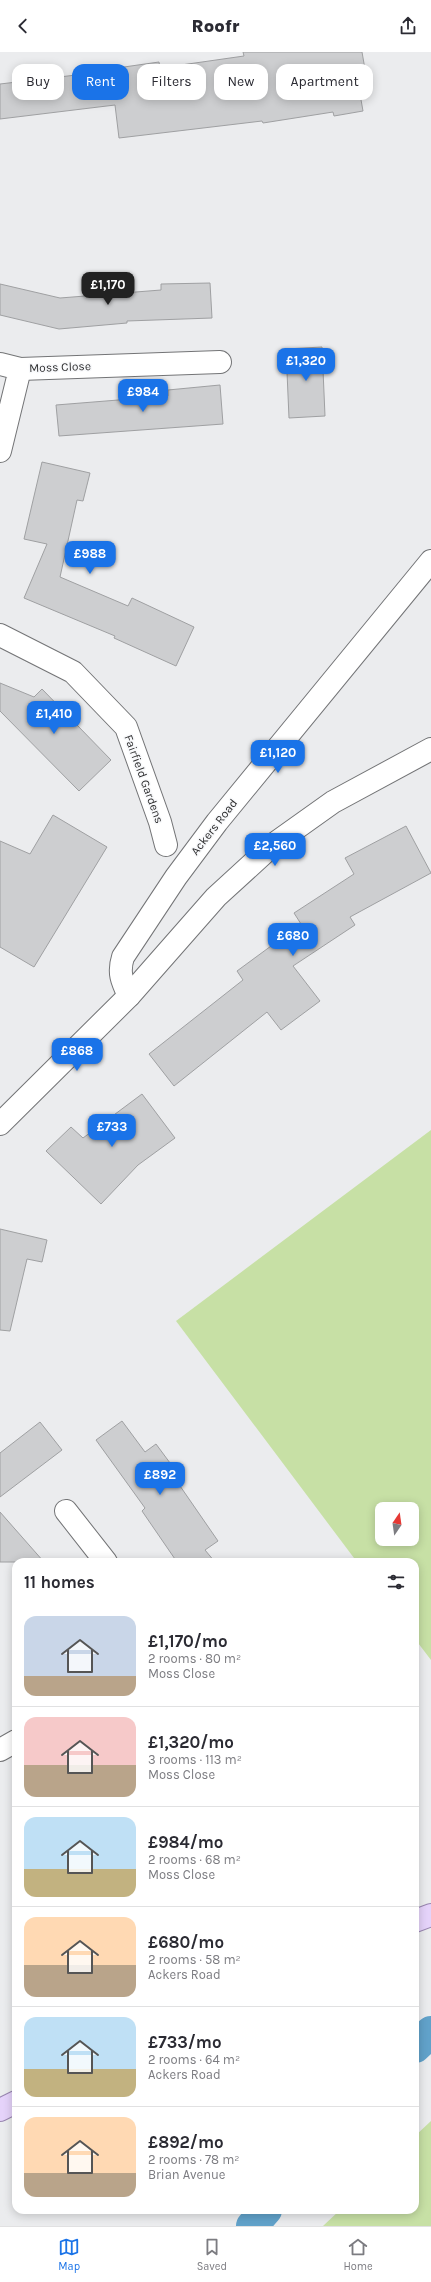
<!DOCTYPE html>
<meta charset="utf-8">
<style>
:root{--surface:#fff;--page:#f7f7f7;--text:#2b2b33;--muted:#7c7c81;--line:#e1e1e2;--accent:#1a73e8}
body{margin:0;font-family:Karla,sans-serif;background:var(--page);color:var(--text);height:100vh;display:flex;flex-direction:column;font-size:15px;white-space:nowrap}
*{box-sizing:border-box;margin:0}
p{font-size:13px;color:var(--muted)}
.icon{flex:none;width:22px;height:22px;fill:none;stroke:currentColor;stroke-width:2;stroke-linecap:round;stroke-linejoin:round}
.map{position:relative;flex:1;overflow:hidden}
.drawer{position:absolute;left:12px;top:1506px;width:407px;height:656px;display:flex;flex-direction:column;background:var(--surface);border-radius:12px;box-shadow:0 2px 10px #0003}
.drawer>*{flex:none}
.banner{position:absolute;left:12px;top:12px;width:407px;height:36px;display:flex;gap:8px}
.needle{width:26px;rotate:13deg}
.tools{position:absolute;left:375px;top:1450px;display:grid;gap:8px}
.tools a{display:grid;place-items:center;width:44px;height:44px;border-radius:8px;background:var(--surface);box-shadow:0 2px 10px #0003;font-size:20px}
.price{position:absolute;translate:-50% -34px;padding:0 9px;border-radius:8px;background:var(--accent);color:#fff;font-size:13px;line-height:26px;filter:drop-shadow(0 1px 2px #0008)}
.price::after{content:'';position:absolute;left:50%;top:24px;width:12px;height:9px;margin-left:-6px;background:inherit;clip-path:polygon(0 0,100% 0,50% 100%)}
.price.active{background:#222;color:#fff}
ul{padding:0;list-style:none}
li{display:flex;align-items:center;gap:12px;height:100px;padding:0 12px}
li+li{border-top:1px solid var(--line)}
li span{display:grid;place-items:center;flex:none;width:112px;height:80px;border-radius:12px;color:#555}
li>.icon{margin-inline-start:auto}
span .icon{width:48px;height:48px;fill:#fffc;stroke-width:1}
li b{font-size:17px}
h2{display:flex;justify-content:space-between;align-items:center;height:48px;padding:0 12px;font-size:17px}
.tag{padding:0 14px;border-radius:12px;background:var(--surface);box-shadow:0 2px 10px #0003;font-size:14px;line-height:36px}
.tag.active{background:var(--accent);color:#fff}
header{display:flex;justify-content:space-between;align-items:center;height:52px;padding:0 12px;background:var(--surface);font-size:18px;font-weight:800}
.menu{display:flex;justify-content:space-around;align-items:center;height:56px;border-top:1px solid var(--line);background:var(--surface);font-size:11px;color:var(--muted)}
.menu a{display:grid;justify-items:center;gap:2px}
.menu .active{color:var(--accent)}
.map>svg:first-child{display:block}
.green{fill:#c7e0a5;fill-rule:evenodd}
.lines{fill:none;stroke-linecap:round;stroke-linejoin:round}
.canal{stroke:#61a2ca;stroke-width:32}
.building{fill:#cdced0;stroke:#9fa0a2}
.minor-casing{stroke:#737476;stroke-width:24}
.tertiary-casing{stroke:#737476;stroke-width:24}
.primary-casing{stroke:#9986b0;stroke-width:24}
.minor{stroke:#fff;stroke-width:22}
.tertiary{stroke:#fff;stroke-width:22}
.primary{stroke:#e5d3fa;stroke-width:22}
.labels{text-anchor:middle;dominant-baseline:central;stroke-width:3;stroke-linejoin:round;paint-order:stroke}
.street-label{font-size:12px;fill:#2e2e2f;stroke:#f8f9fb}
</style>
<header><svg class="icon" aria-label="back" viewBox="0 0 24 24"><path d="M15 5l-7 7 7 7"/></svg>Roofr<svg class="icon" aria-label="share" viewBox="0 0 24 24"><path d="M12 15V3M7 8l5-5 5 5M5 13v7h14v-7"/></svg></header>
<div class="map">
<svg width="431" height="2174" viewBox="0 0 431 2174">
<rect width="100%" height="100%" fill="#ebecee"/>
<g class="green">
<path d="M431,1078V1608L415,1587V1510H357L176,1269ZM382,1457H412V1487H382Z"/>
<polygon points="431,2069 431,2174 323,2174 340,2158 415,2158 415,2084"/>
</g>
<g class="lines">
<g class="canal">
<polyline points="415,1995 431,1980"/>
<polyline points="252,2174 266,2158"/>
</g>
</g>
<g class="building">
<polygon points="243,0 362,0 366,23 357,25 363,59 334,64 333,60 263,71 262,69 119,86 115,53 0,67 0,32 110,19 110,17 159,10 160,16 244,4"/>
<polygon points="210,231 212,266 127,269 127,271 59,277 0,263 0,232 60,246 161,238 161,232"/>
<polygon points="322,295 325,364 289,366 286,297"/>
<polygon points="220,333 223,372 59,384 56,353 168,344 168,338"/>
<polygon points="42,410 90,421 83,449 77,448 60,525 128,554 132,546 194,575 176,614 114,586 115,584 24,546 47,492 24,487"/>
<polygon points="0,631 34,645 42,637 111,708 79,739 0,659"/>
<polygon points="53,763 107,795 34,915 0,895 0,789 30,802"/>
<polygon points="406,774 431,821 350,865 355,873 293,914 320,949 281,978 267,960 174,1034 149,1002 243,928 237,919 301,872 294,861 354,822 345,806"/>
<polygon points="142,1042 175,1086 138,1113 101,1152 46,1099 71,1075 83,1086"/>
<polygon points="0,1177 47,1188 42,1210 27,1207 10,1279 0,1278"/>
<polygon points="122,1369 145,1400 156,1392 173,1415 169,1418 218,1489 205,1498 215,1510 177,1510 142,1459 145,1456 96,1388"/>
<polygon points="40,1370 62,1398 0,1445 0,1401"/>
<polygon points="0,1460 44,1510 0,1510"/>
</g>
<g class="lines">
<defs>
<g id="minor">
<polyline points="0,312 20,317 0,399"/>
<polyline points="20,317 220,310"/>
<polyline points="0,583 73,620 126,675 160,770 166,793"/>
<polyline points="66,1459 106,1510"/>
<polyline points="0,1698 16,1689"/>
</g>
<g id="tertiary">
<path d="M129,944C122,929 118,921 123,905L176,825L217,770L431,509"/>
<polyline points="0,1072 129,944 216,845 274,792 333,750 431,697"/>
</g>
<g id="primary">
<polyline points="415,1869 431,1863"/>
<polyline points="0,2058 16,2050"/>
</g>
</defs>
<use href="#minor" class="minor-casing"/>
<use href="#tertiary" class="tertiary-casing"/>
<use href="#primary" class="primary-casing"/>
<use href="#minor" class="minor"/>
<use href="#tertiary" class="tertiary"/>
<use href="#primary" class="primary"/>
</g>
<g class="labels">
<g class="street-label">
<text transform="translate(60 315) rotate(-2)">Moss Close</text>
<text transform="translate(144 727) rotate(70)">Fairfield Gardens</text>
<text transform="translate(214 775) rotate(-52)">Ackers Road</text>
</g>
</g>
</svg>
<div class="tools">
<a><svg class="needle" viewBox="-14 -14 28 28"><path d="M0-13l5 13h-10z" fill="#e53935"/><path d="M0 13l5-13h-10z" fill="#7c7c81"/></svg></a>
</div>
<b class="price active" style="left:108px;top:254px">£1,170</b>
<b class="price" style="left:306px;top:330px">£1,320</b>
<b class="price" style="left:143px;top:361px">£984</b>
<b class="price" style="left:90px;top:523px">£988</b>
<b class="price" style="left:54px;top:683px">£1,410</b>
<b class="price" style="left:278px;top:722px">£1,120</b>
<b class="price" style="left:275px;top:815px">£2,560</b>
<b class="price" style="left:293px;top:905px">£680</b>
<b class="price" style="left:77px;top:1020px">£868</b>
<b class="price" style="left:112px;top:1096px">£733</b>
<b class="price" style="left:160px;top:1444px">£892</b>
<div class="banner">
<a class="tag">Buy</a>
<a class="tag active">Rent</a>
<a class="tag">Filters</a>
<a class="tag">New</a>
<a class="tag">Apartment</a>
</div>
<section class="drawer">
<h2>11 homes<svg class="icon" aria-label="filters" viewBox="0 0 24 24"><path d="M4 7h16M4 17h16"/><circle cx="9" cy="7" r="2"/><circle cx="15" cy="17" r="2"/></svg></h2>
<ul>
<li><span style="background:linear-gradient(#c9d6e8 75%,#b9a48a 0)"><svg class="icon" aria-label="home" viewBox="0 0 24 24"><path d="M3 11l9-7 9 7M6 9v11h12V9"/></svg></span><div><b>£1,170/mo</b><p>2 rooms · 80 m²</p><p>Moss Close</p></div></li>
<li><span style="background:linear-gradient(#f6c9c9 60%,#b9a48a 0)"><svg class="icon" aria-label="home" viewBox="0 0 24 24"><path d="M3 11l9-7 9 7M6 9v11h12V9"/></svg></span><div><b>£1,320/mo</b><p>3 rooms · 113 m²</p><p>Moss Close</p></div></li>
<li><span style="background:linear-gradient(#bfe0f5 65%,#c2b280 0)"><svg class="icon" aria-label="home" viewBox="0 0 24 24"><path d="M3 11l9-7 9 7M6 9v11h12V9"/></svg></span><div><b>£984/mo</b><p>2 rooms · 68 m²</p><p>Moss Close</p></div></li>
<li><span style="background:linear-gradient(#ffd9b3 60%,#b9a48a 0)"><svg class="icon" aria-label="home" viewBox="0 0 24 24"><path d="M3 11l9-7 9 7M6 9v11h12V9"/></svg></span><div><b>£680/mo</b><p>2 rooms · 58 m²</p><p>Ackers Road</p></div></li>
<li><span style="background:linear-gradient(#bfe0f5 65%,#c2b280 0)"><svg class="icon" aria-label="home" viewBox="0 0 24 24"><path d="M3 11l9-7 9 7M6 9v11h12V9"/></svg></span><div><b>£733/mo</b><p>2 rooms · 64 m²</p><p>Ackers Road</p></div></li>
<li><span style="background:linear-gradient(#ffd9b3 70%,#b9a48a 0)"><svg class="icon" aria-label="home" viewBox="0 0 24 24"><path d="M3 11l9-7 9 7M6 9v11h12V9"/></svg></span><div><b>£892/mo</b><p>2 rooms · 78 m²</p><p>Brian Avenue</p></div></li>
</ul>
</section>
</div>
<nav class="menu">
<a class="active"><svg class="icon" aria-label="map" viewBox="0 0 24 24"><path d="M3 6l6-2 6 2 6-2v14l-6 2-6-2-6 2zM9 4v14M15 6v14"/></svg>Map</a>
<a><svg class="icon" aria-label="saved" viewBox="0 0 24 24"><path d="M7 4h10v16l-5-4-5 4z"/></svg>Saved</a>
<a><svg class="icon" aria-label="home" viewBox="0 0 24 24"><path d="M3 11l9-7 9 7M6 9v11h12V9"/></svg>Home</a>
</nav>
